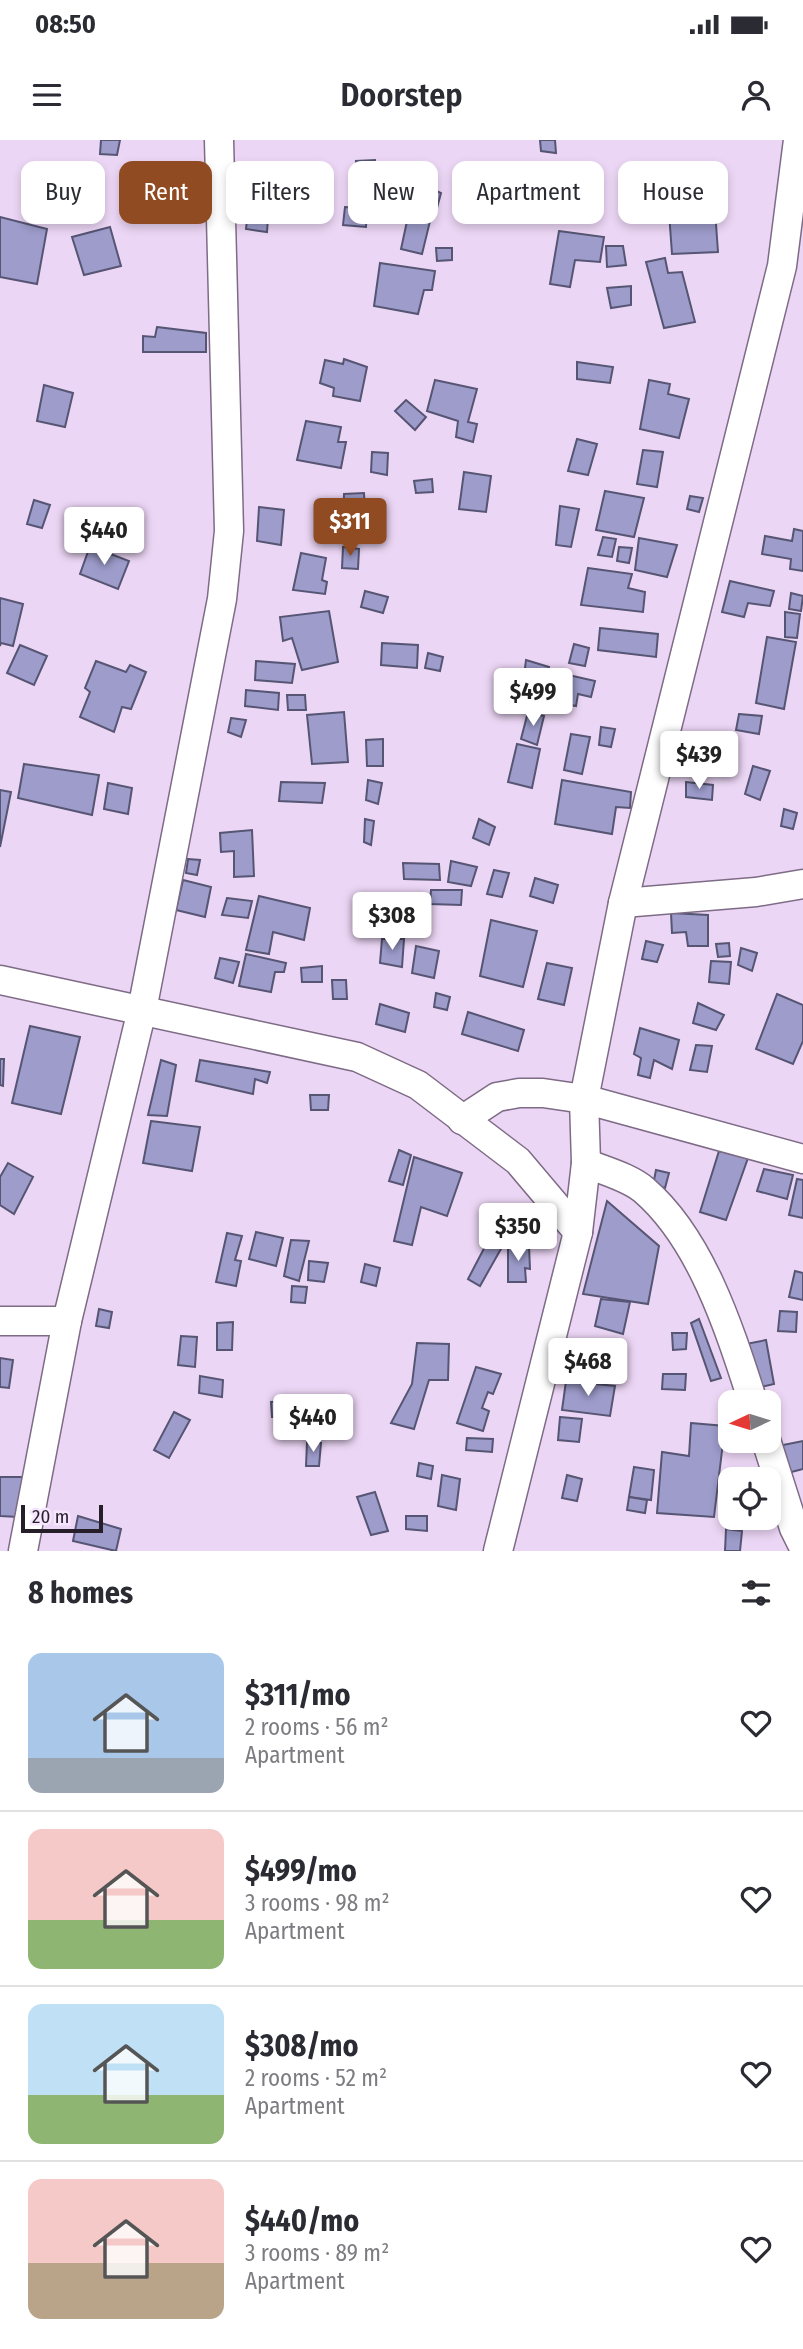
<!DOCTYPE html>
<meta charset="utf-8">
<style>
:root{--surface:#fff;--page:#f7f7f7;--text:#2b2b33;--muted:#7c7c81;--line:#e1e1e2;--accent:#914b22}
body{margin:0;font-family:"Fira Sans Condensed",sans-serif;background:var(--page);color:var(--text);height:100vh;display:flex;flex-direction:column;font-size:26px;white-space:nowrap}
*{box-sizing:border-box;margin:0}
p{font-size:23px;color:var(--muted)}
.icon{flex:none;width:38px;height:38px;fill:none;stroke:currentColor;stroke-width:2;stroke-linecap:round;stroke-linejoin:round}
.map{position:relative;height:1411px;overflow:hidden}
.panel{display:flex;flex-direction:column;background:var(--surface);flex:1}
.panel>*{flex:none}
.banner{position:absolute;left:21px;top:21px;width:761px;height:63px;display:flex;gap:14px}
.needle{width:46px;rotate:266deg}
.fabs{position:absolute;left:718px;top:1250px;display:grid;gap:14px}
.fabs a{display:grid;place-items:center;width:63px;height:63px;border-radius:14px;background:var(--surface);box-shadow:0 4px 10px #0003;font-size:35px}
.scale{position:absolute;left:21px;bottom:18px;width:82px;box-sizing:border-box;padding-left:7px;border:4px solid #261f2a;border-top:0;font-size:19px;line-height:24px;white-space:nowrap;color:#261f2a;-webkit-text-stroke:5px #f6e5fe;paint-order:stroke}
.price{position:absolute;translate:-50% -60px;padding:0 16px;border-radius:7px;background:#fff;color:#222;font-size:23px;line-height:46px;filter:drop-shadow(0 2px 4px #0008)}
.price::after{content:'';position:absolute;left:50%;top:42px;width:21px;height:16px;margin-left:-10px;background:inherit;clip-path:polygon(0 0,100% 0,50% 100%)}
.price.on{background:var(--accent);color:#fff}
ul{padding:0;list-style:none}
li{display:flex;align-items:center;gap:21px;height:175px;padding:0 28px}
li+li{border-top:2px solid var(--line)}
li span{display:grid;place-items:center;flex:none;width:196px;height:140px;border-radius:14px;color:#555}
li>.icon{margin-inline-start:auto}
span .icon{width:84px;height:84px;fill:#fffc;stroke-width:1}
li b{font-size:30px}
h2{display:flex;justify-content:space-between;align-items:center;height:84px;padding:0 28px;font-size:30px}
.tag{padding:0 24px;border-radius:14px;background:var(--surface);box-shadow:0 4px 10px #0003;font-size:24px;line-height:63px}
.tag.on{background:var(--accent);color:#fff}
.status{display:flex;justify-content:space-between;align-items:center;height:49px;padding:0 35px;background:var(--surface);direction:ltr}
.status svg{height:19px;fill:currentColor}
header{display:flex;justify-content:space-between;align-items:center;height:91px;padding:0 28px;background:var(--surface);font-size:32px;font-weight:600}
.map>svg:first-child{display:block}
.building{fill:#9d9ccb;stroke:#565573;stroke-width:2}
.lines{fill:none;stroke-linecap:round;stroke-linejoin:round}
.street-casing{stroke:#7e6b86;stroke-width:31}
.street{stroke:#fff;stroke-width:28}
</style>
<div class="status"><b>08:50</b><svg viewBox="0 0 49 12"><path d="M0 12V9h3v3zM5 12V6h3v6zM10 12V3h3v9zM15 12V0h3v12zM26 1h20v11H26zM47 4h2v5h-2z"/></svg></div>
<header><svg class="icon" aria-label="menu" viewBox="0 0 24 24"><path d="M4 6h16M4 12h16M4 18h16"/></svg>Doorstep<svg class="icon" aria-label="person" viewBox="0 0 24 24"><circle cx="12" cy="8" r="4"/><path d="M4 21q1-7 8-7t8 7"/></svg></header>
<div class="map">
<svg width="803" height="1411" viewBox="0 0 803 1411">
<rect width="100%" height="100%" fill="#ecd6f5"/>
<g class="building">
<polygon points="101,0 120,0 117,15 100,14"/>
<polygon points="540,0 555,0 556,13 541,11"/>
<polygon points="375,20 375,42 357,43 356,21"/>
<polygon points="712,28 718,112 672,114 666,31"/>
<polygon points="532,34 544,34 547,49 532,50"/>
<polygon points="428,47 441,53 437,68 423,63"/>
<polygon points="249,62 269,63 267,92 246,89"/>
<polygon points="345,67 367,69 366,87 343,85"/>
<polygon points="409,72 431,77 422,114 401,109"/>
<polygon points="0,77 47,89 37,144 0,137"/>
<polygon points="110,87 121,126 84,135 72,97"/>
<polygon points="559,91 604,97 600,122 575,120 570,147 550,144"/>
<polygon points="606,106 623,106 626,125 607,127"/>
<polygon points="436,108 452,108 452,120 437,121"/>
<polygon points="665,118 668,133 682,132 695,182 664,188 646,122"/>
<polygon points="380,123 435,131 432,150 424,150 418,174 374,166"/>
<polygon points="631,146 631,165 611,168 607,148"/>
<polygon points="157,187 206,193 206,212 143,212 143,196 155,197"/>
<polygon points="344,219 367,227 360,261 333,256 334,248 320,243 325,220 343,224"/>
<polygon points="577,222 613,227 610,243 577,239"/>
<polygon points="435,240 477,249 468,282 477,284 473,302 456,297 458,281 427,271"/>
<polygon points="649,240 670,244 668,254 689,259 679,298 640,289"/>
<polygon points="44,245 73,253 65,287 37,281"/>
<polygon points="406,260 426,277 415,290 395,271"/>
<polygon points="306,281 341,287 338,302 346,302 341,328 297,320"/>
<polygon points="577,299 597,304 588,335 568,331"/>
<polygon points="643,310 663,312 657,347 637,344"/>
<polygon points="372,312 388,313 387,335 371,332"/>
<polygon points="464,332 491,336 486,372 459,369"/>
<polygon points="432,339 433,352 416,353 414,341"/>
<polygon points="605,351 644,358 634,397 596,390"/>
<polygon points="364,353 365,373 359,373 359,393 343,393 344,354"/>
<polygon points="690,356 703,358 699,372 687,369"/>
<polygon points="34,360 50,365 42,388 27,384"/>
<polygon points="560,366 579,369 571,407 556,405"/>
<polygon points="259,367 284,370 281,405 257,401"/>
<polygon points="794,389 803,391 803,431 790,429 791,419 762,414 765,396 792,401"/>
<polygon points="603,397 616,399 612,417 598,415"/>
<polygon points="639,398 677,405 667,437 635,430"/>
<polygon points="90,406 129,421 118,449 80,434"/>
<polygon points="343,407 359,409 358,429 342,428"/>
<polygon points="619,407 632,408 629,423 617,421"/>
<polygon points="301,413 326,418 322,440 327,442 325,454 293,450"/>
<polygon points="588,428 632,434 628,448 645,452 643,472 581,465"/>
<polygon points="730,441 774,451 770,466 748,463 744,477 722,472"/>
<polygon points="365,451 388,457 383,473 361,467"/>
<polygon points="791,453 803,456 801,471 789,469"/>
<polygon points="0,458 23,464 13,506 1,503 0,506"/>
<polygon points="329,471 338,522 302,530 292,498 283,501 280,477"/>
<polygon points="785,472 800,474 797,498 785,497"/>
<polygon points="600,488 658,494 656,517 598,510"/>
<polygon points="767,497 796,502 784,569 756,563"/>
<polygon points="382,503 418,505 417,528 381,525"/>
<polygon points="574,504 589,508 585,526 569,523"/>
<polygon points="20,505 47,516 34,545 7,533"/>
<polygon points="428,513 443,517 440,531 425,528"/>
<polygon points="526,520 549,527 546,542 524,536"/>
<polygon points="96,521 126,532 130,525 146,532 131,569 122,567 114,592 80,577 90,552 85,548"/>
<polygon points="256,521 295,524 292,543 255,540"/>
<polygon points="564,534 595,541 591,557 578,554 576,566 558,563"/>
<polygon points="246,550 279,553 278,570 245,566"/>
<polygon points="287,555 305,555 306,570 288,570"/>
<polygon points="344,572 348,622 312,624 307,575"/>
<polygon points="528,572 544,576 537,605 521,599"/>
<polygon points="739,574 762,576 759,594 736,590"/>
<polygon points="231,578 246,580 241,597 228,592"/>
<polygon points="601,587 615,589 611,607 599,605"/>
<polygon points="571,594 590,597 582,634 564,630"/>
<polygon points="383,599 383,626 367,626 366,600"/>
<polygon points="517,604 540,609 532,648 508,642"/>
<polygon points="24,624 99,635 92,675 18,658"/>
<polygon points="753,626 770,631 760,660 745,654"/>
<polygon points="368,640 382,643 378,664 366,660"/>
<polygon points="562,640 631,652 630,668 616,667 612,694 555,684"/>
<polygon points="281,642 325,643 322,663 279,661"/>
<polygon points="686,642 713,645 712,660 686,657"/>
<polygon points="108,643 132,648 128,674 104,669"/>
<polygon points="0,650 11,652 0,707"/>
<polygon points="784,669 797,673 793,689 781,686"/>
<polygon points="365,679 374,681 371,705 364,702"/>
<polygon points="479,679 495,687 489,705 473,698"/>
<polygon points="252,690 254,736 234,737 234,711 221,712 220,693"/>
<polygon points="188,719 200,720 197,735 186,733"/>
<polygon points="451,721 477,727 471,746 448,742"/>
<polygon points="403,723 439,724 440,740 404,739"/>
<polygon points="494,730 509,733 502,757 487,754"/>
<polygon points="535,738 558,745 553,763 530,756"/>
<polygon points="183,740 211,747 205,777 176,770"/>
<polygon points="431,750 462,750 461,765 430,764"/>
<polygon points="387,754 409,755 407,790 385,788"/>
<polygon points="259,756 310,768 304,800 273,792 269,814 246,810"/>
<polygon points="227,758 252,761 248,778 222,775"/>
<polygon points="671,773 708,775 708,806 688,806 686,792 672,793"/>
<polygon points="491,780 537,791 523,847 480,836"/>
<polygon points="382,799 404,799 402,827 380,823"/>
<polygon points="646,801 663,805 657,822 642,819"/>
<polygon points="729,803 730,816 718,817 716,804"/>
<polygon points="416,806 439,811 434,838 412,833"/>
<polygon points="741,808 757,813 752,831 738,825"/>
<polygon points="246,814 286,823 284,832 275,832 271,852 239,846"/>
<polygon points="220,818 239,822 233,843 215,838"/>
<polygon points="711,821 731,822 729,844 709,842"/>
<polygon points="547,823 572,828 564,865 538,859"/>
<polygon points="322,826 322,842 302,842 301,828"/>
<polygon points="332,840 346,840 347,859 333,859"/>
<polygon points="436,853 450,857 447,870 434,867"/>
<polygon points="777,854 803,865 803,901 793,924 756,909"/>
<polygon points="698,863 724,875 716,890 693,883"/>
<polygon points="380,864 409,873 405,892 376,884"/>
<polygon points="468,872 524,890 518,911 462,894"/>
<polygon points="30,886 80,897 61,974 12,963"/>
<polygon points="640,888 679,900 672,929 654,920 650,938 638,935 641,918 634,914"/>
<polygon points="696,905 712,906 707,932 690,930"/>
<polygon points="0,919 4,919 3,946 0,945"/>
<polygon points="161,920 176,925 167,976 148,975"/>
<polygon points="200,920 270,932 267,943 255,939 253,954 196,941"/>
<polygon points="310,955 329,955 328,970 311,970"/>
<polygon points="151,981 200,987 192,1031 143,1023"/>
<polygon points="399,1010 411,1015 403,1045 389,1041"/>
<polygon points="719,1011 748,1018 726,1080 700,1072"/>
<polygon points="414,1017 462,1033 447,1076 421,1067 412,1105 394,1101"/>
<polygon points="8,1023 33,1037 14,1074 0,1065 0,1037"/>
<polygon points="764,1029 793,1035 787,1059 757,1051"/>
<polygon points="656,1030 669,1033 665,1048 653,1045"/>
<polygon points="797,1039 803,1040 803,1078 789,1075"/>
<polygon points="607,1061 659,1106 648,1164 583,1154"/>
<polygon points="256,1092 283,1098 276,1126 249,1119"/>
<polygon points="227,1093 242,1096 235,1120 241,1121 236,1146 216,1142"/>
<polygon points="489,1099 502,1107 480,1146 468,1139"/>
<polygon points="291,1100 309,1101 299,1141 284,1136"/>
<polygon points="529,1106 530,1129 525,1128 526,1142 508,1142 508,1107"/>
<polygon points="309,1121 328,1123 324,1142 308,1140"/>
<polygon points="365,1124 380,1128 376,1146 361,1142"/>
<polygon points="795,1131 803,1133 803,1160 789,1157"/>
<polygon points="292,1146 307,1147 305,1163 291,1162"/>
<polygon points="601,1159 630,1162 623,1194 595,1186"/>
<polygon points="99,1169 112,1172 109,1188 96,1186"/>
<polygon points="780,1171 797,1172 796,1192 778,1191"/>
<polygon points="699,1179 721,1238 711,1241 691,1183"/>
<polygon points="233,1182 232,1210 217,1210 217,1183"/>
<polygon points="672,1193 687,1193 686,1209 673,1210"/>
<polygon points="181,1196 197,1197 195,1227 178,1225"/>
<polygon points="766,1200 774,1244 756,1248 746,1204"/>
<polygon points="417,1203 449,1204 448,1240 429,1240 414,1289 391,1283 412,1244"/>
<polygon points="0,1218 13,1220 9,1248 0,1247"/>
<polygon points="476,1227 501,1234 493,1254 488,1252 482,1268 489,1271 483,1291 457,1283"/>
<polygon points="663,1234 686,1234 685,1250 662,1249"/>
<polygon points="200,1236 223,1240 222,1257 199,1253"/>
<polygon points="566,1241 615,1246 610,1276 562,1270"/>
<polygon points="295,1261 296,1276 272,1277 271,1262"/>
<polygon points="174,1272 190,1280 169,1318 154,1310"/>
<polygon points="560,1277 582,1279 579,1302 558,1300"/>
<polygon points="691,1283 725,1286 714,1377 657,1373 662,1312 689,1316"/>
<polygon points="467,1298 493,1299 492,1312 466,1310"/>
<polygon points="803,1301 803,1329 780,1335 773,1307"/>
<polygon points="307,1302 321,1303 319,1326 306,1326"/>
<polygon points="419,1323 433,1326 431,1339 417,1336"/>
<polygon points="634,1327 654,1330 651,1360 629,1357"/>
<polygon points="753,1329 756,1339 733,1339 733,1335"/>
<polygon points="442,1335 460,1339 456,1370 438,1366"/>
<polygon points="567,1335 582,1339 577,1361 562,1358"/>
<polygon points="0,1337 23,1337 18,1377 0,1376"/>
<polygon points="375,1352 388,1391 371,1395 357,1357"/>
<polygon points="629,1357 647,1360 645,1373 627,1370"/>
<polygon points="78,1376 121,1389 116,1411 73,1401"/>
<polygon points="406,1376 427,1376 427,1391 406,1389"/>
<polygon points="726,1389 742,1391 740,1411 725,1411"/>
</g>
<g class="lines">
<defs>
<g id="street">
<polyline points="623,763 756,752 803,744"/>
<polyline points="0,840 357,917 418,945 518,1021 578,1092"/>
<polyline points="462,980 497,957 519,953 543,953 584,959 803,1019"/>
<path d="M586,1023C604,1031 629,1037 644,1050C702,1100 730,1191 753,1262"/>
<polyline points="0,1181 67,1181"/>
<polyline points="766,1300 794,1388 803,1406"/>
<polyline points="23,1411 67,1181 142,870 222,459 229,391 219,0"/>
<polyline points="498,1411 578,1092 586,1023 584,959 623,763 782,126 798,0"/>
</g>
</defs>
<use href="#street" class="street-casing"/>
<use href="#street" class="street"/>
</g>
</svg>
<div class="fabs">
<a><svg class="needle" viewBox="-14 -14 28 28"><path d="M0-13l5 13h-10z" fill="#e53935"/><path d="M0 13l5-13h-10z" fill="#7c7c81"/></svg></a>
<a><svg class="icon" aria-label="locate" viewBox="0 0 24 24"><circle cx="12" cy="12" r="6"/><path d="M12 2v4M12 18v4M2 12h4M18 12h4"/></svg></a>
</div>
<div class="scale">20 m</div>
<b class="price on" style="left:350px;top:418px">$311</b>
<b class="price" style="left:104px;top:427px">$440</b>
<b class="price" style="left:533px;top:588px">$499</b>
<b class="price" style="left:699px;top:651px">$439</b>
<b class="price" style="left:392px;top:812px">$308</b>
<b class="price" style="left:518px;top:1123px">$350</b>
<b class="price" style="left:588px;top:1258px">$468</b>
<b class="price" style="left:313px;top:1314px">$440</b>
<div class="banner">
<a class="tag">Buy</a>
<a class="tag on">Rent</a>
<a class="tag">Filters</a>
<a class="tag">New</a>
<a class="tag">Apartment</a>
<a class="tag">House</a>
</div>
</div>
<section class="panel">
<h2>8 homes<svg class="icon" aria-label="filters" viewBox="0 0 24 24"><path d="M4 7h16M4 17h16"/><circle cx="9" cy="7" r="2"/><circle cx="15" cy="17" r="2"/></svg></h2>
<ul>
<li><span style="background:linear-gradient(#a9c7e8 75%,#9aa5b1 0)"><svg class="icon" aria-label="home" viewBox="0 0 24 24"><path d="M3 11l9-7 9 7M6 9v11h12V9"/></svg></span><div><b>$311/mo</b><p>2 rooms · 56 m²</p><p>Apartment</p></div><svg class="icon" aria-label="heart" viewBox="0 0 24 24"><path d="M12 20l-8-8c-3-5 5-10 8-4 3-6 11-1 8 4z"/></svg></li>
<li><span style="background:linear-gradient(#f6c9c9 65%,#8fb573 0)"><svg class="icon" aria-label="home" viewBox="0 0 24 24"><path d="M3 11l9-7 9 7M6 9v11h12V9"/></svg></span><div><b>$499/mo</b><p>3 rooms · 98 m²</p><p>Apartment</p></div><svg class="icon" aria-label="heart" viewBox="0 0 24 24"><path d="M12 20l-8-8c-3-5 5-10 8-4 3-6 11-1 8 4z"/></svg></li>
<li><span style="background:linear-gradient(#bfe0f5 65%,#8fb573 0)"><svg class="icon" aria-label="home" viewBox="0 0 24 24"><path d="M3 11l9-7 9 7M6 9v11h12V9"/></svg></span><div><b>$308/mo</b><p>2 rooms · 52 m²</p><p>Apartment</p></div><svg class="icon" aria-label="heart" viewBox="0 0 24 24"><path d="M12 20l-8-8c-3-5 5-10 8-4 3-6 11-1 8 4z"/></svg></li>
<li><span style="background:linear-gradient(#f6c9c9 60%,#b9a48a 0)"><svg class="icon" aria-label="home" viewBox="0 0 24 24"><path d="M3 11l9-7 9 7M6 9v11h12V9"/></svg></span><div><b>$440/mo</b><p>3 rooms · 89 m²</p><p>Apartment</p></div><svg class="icon" aria-label="heart" viewBox="0 0 24 24"><path d="M12 20l-8-8c-3-5 5-10 8-4 3-6 11-1 8 4z"/></svg></li>
</ul>
</section>
